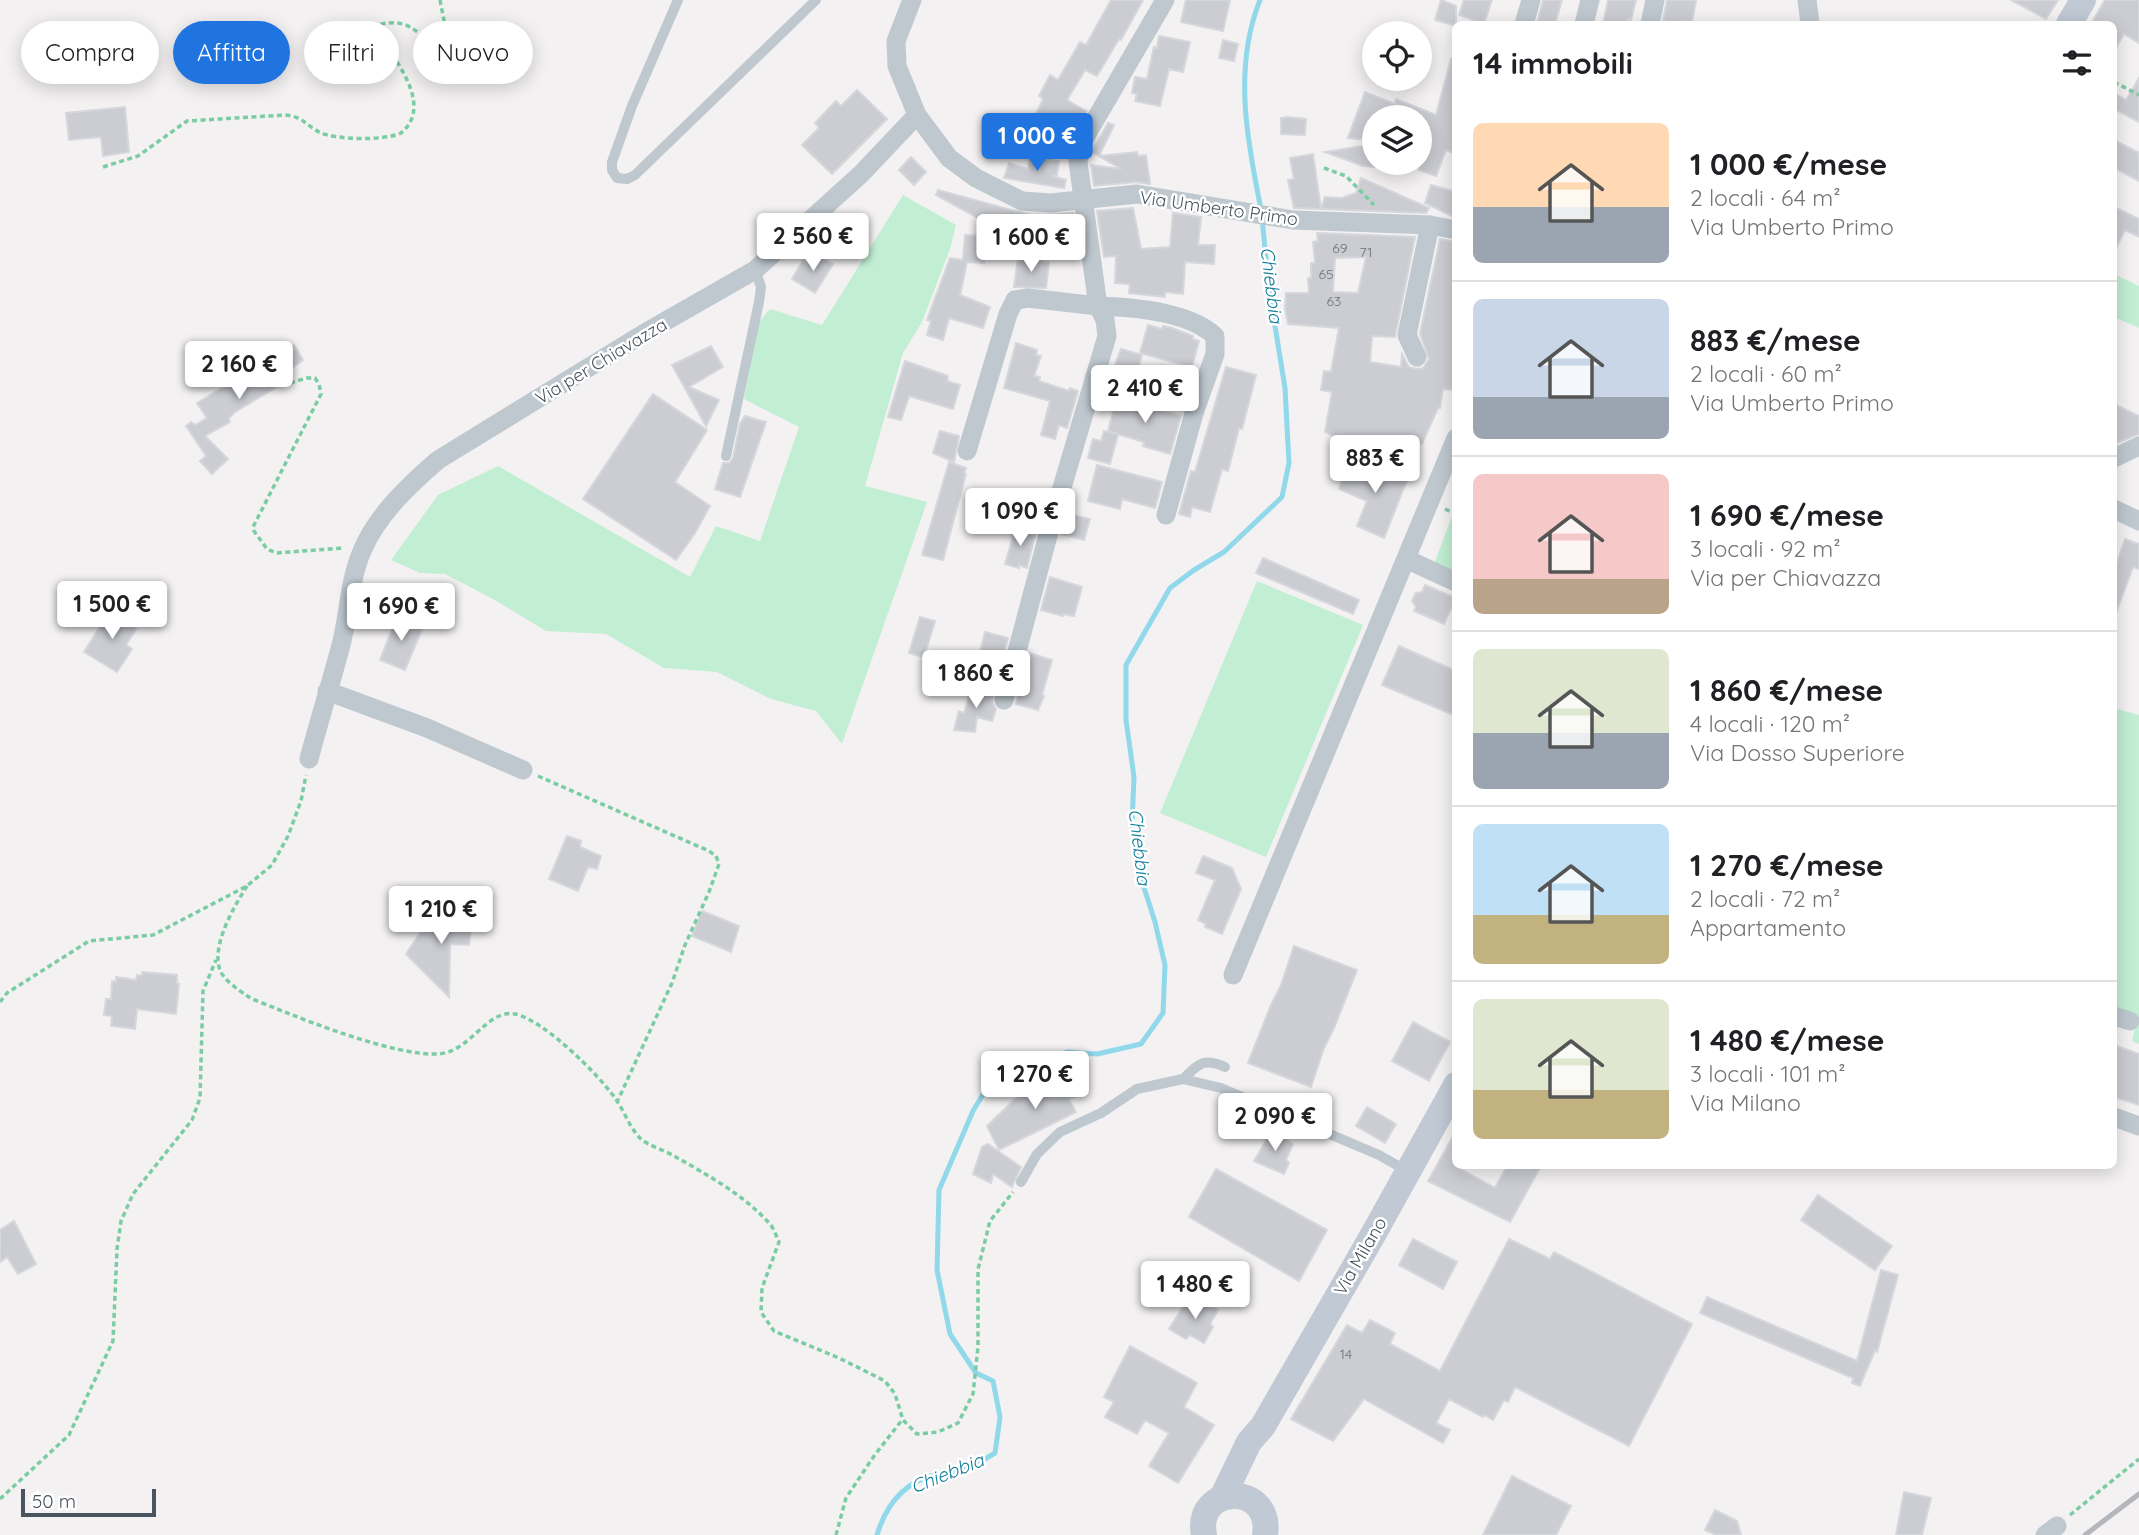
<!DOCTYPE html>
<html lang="it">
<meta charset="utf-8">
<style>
:root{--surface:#fff;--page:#f6f6f6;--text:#202124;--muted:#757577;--line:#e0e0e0;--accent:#1f74e0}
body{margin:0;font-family:Quicksand,sans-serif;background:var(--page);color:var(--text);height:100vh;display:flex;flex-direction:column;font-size:26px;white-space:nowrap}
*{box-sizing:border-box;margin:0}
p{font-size:23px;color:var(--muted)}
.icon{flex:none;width:38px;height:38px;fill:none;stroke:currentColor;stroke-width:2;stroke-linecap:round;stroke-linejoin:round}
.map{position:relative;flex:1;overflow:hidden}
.side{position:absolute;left:1452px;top:21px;width:665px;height:1148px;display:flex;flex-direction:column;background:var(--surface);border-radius:10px;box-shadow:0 4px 18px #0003}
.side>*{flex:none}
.hud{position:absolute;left:21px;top:21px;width:665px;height:63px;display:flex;gap:14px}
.controls{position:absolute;left:1362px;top:21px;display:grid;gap:14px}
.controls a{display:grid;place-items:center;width:70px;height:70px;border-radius:50%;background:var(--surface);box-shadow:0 4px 18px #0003;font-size:35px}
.scale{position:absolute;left:21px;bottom:18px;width:135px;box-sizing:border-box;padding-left:7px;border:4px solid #49545e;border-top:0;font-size:19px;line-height:24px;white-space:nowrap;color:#49545e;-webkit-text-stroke:5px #fff;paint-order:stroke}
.price{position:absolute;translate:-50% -60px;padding:0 16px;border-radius:7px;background:#fff;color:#222;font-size:23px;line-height:46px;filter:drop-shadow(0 2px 4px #0008)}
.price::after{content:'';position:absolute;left:50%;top:42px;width:21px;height:16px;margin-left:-10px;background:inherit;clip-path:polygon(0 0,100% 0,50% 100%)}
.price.active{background:var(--accent);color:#fff}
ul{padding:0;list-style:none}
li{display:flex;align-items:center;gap:21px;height:175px;padding:0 21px}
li+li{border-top:2px solid var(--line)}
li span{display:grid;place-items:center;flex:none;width:196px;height:140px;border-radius:10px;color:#555}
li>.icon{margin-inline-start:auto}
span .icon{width:84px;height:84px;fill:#fffc;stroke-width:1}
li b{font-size:30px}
h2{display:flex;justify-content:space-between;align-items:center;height:84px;padding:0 21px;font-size:30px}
.tag{padding:0 24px;border-radius:32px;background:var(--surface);box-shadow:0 4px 18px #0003;font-size:24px;line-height:63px}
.tag.active{background:var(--accent);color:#fff}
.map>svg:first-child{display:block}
.green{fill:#c2efd3}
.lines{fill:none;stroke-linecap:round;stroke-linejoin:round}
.stream{stroke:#90d8ea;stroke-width:5}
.building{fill:#cbcdd3;stroke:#d5d7dc;stroke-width:2;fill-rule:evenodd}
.path{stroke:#7acca3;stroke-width:3.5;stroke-dasharray:5 3.5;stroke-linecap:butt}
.lane{stroke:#bfc8cf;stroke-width:10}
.street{stroke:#bfc8cf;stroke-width:19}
.secondary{stroke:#c0c9d4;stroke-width:26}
.rail{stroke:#b3b6bb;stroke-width:5}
.labels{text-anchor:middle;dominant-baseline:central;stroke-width:5;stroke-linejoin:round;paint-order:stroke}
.number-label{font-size:14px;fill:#6a727b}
.street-label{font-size:18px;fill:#49545e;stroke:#fff}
.water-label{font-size:19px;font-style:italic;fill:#117f9b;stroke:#fff}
</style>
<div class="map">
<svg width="2139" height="1535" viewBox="0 0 2139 1535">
<rect width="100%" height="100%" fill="#f3f1f1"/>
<g class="green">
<polygon points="903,195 956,225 950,249 922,322 903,353 865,486 927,502 842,744 816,711 771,699 717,672 664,668 606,634 546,631 493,599 445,574 420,573 391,560 438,495 498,466 690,577 716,526 760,541 799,427 744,399 758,323 770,309 822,325"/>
<polygon points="2114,274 2139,286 2139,328 2114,317"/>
<polygon points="1456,506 1456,574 1434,564"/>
<polygon points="1257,581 1363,625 1266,857 1160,813"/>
<polygon points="2114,708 2139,715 2139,1044 2132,1041 2138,1015 2114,1007"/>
</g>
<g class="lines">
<g class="stream">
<path d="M1260,0C1233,67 1247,141 1261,209"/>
<path d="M877,1535C886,1505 903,1483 934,1475C944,1472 956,1472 966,1469C976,1466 986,1458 995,1453L1000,1417L993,1381L976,1373L950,1334L937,1270L939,1190L973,1111L985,1091L1029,1065L1067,1052L1097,1054L1141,1044L1163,1013L1165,965L1155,922L1140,875L1132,824L1134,777L1126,720V665L1170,588L1194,570L1224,552L1282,497L1289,463L1285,388L1269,289L1262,218"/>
</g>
</g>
<g class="building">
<polygon points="1111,0 1143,0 1121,40 1119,39 1097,76 1085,70 1067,100 1086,111 1070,139 1035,116 1043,99 1039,96 1050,75 1058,80 1080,42 1086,45"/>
<polygon points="1186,0 1230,0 1223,31 1181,22"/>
<polygon points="1441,0 1456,6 1456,26 1435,20"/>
<polygon points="1464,0 1492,0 1484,24 1459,15"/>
<polygon points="1543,0 1562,0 1555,24 1537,23"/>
<polygon points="1608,0 1636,0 1631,20 1628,19 1627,24 1603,24"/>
<polygon points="1667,0 1696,0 1692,22 1683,21 1682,24 1663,21"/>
<polygon points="2011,0 2058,0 2046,19"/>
<polygon points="2105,0 2139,0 2139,43 2124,34 2114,51 2114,24 2091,24"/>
<polygon points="1159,36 1190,42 1183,72 1169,69 1160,106 1135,101 1137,94 1132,93 1135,77 1147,79 1154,47 1157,48"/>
<polygon points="1223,40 1238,44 1234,61 1219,58"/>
<polygon points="1451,59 1456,60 1456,154 1446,150 1436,176 1419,170 1419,117 1373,117 1367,140 1348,138 1365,92 1395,104 1396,99 1436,115"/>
<polygon points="2139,78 2139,122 2114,109 2114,93 2126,100"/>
<polygon points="857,90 887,119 832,174 802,145 819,128 815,123 836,101 841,106"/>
<polygon points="125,107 129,152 103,156 101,137 69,140 66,113"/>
<polygon points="1287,117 1306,119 1305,135 1281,134 1281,118"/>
<polygon points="1108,123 1114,125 1099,156 1137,152 1138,156 1146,155 1150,184 1136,182 1094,186 1091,165 1121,169 1092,152"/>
<polygon points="2114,140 2139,153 2139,181 2114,168"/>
<polygon points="1374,144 1374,167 1363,166 1325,152"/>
<polygon points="1313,154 1321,209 1294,208 1288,180 1294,179 1290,158"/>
<polygon points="911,157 926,172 914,185 899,170"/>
<polygon points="1030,157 1059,161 1057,175 1052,176 1066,180 1064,188 1004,178 1009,163 1028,169"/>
<polygon points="1361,178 1429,208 1426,213 1321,209 1325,197 1342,198 1356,193"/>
<polygon points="1431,185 1456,192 1456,218 1425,203"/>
<polygon points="938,190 1034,216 1073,213 1075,232 1000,230 936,195"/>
<polygon points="2114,207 2139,219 2139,237 2125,230 2114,252"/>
<polygon points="1133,208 1141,249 1170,247 1173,213 1201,217 1198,245 1215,245 1214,264 1185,262 1183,294 1165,292 1165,297 1129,293 1130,284 1115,283 1116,256 1104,257 1097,211"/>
<path d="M1317,233L1415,237L1395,337L1372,336L1370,362L1401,367L1402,354L1409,367L1417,369L1423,368L1429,359L1420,334L1440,239L1456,242V357L1452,390L1443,389L1440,408H1438L1422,444L1398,441L1395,448L1358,436L1355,446L1325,432L1332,392L1321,390L1324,371L1331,372L1339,328L1288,324L1285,309L1286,293H1309L1308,278H1311V263H1315L1313,242L1318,241ZM1366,257L1358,293L1333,292L1335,258Z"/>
<polygon points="965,235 987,236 984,263 967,262 960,295 990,307 983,328 949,318 943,340 927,335 931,321 927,320 950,258 963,260"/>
<polygon points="813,253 833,264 815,293 792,279 803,261 806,264"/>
<polygon points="1018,258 1049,262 1046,288 1014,287"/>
<polygon points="1148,325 1162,329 1163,326 1172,328 1193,336 1193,339 1199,341 1192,367 1140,353"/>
<polygon points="1016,343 1037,350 1036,355 1041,356 1034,376 1040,377 1039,381 1069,391 1070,388 1078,391 1067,428 1059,425 1055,439 1041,435 1050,401 1004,388"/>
<polygon points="294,345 303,360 285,373 288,380 235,412 229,418 230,422 205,436 228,459 212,474 200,461 206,456 186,426 191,422 195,425 207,418 197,403"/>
<polygon points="711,346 723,367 689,387 719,400 706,426 672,365"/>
<polygon points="1121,349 1142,355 1133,388 1109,381"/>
<polygon points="905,361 948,376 947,381 960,385 953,409 909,396 901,420 888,417"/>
<polygon points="1226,367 1256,375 1242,429 1239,428 1228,471 1222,469 1210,512 1192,507 1190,517 1179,514 1191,471 1195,472"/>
<polygon points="653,394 707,430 675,482 710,506 695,533 676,560 583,499"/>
<polygon points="1117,398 1181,416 1170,454 1143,446 1144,442 1108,431"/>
<polygon points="2114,404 2139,416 2139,434 2114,444"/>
<polygon points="745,416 766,422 740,497 715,489 723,463 729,463 733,458 740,424"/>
<polygon points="940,431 959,436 954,462 933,453"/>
<polygon points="1104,431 1118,434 1110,464 1088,458 1093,439 1101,441"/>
<polygon points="949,462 966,468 964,473 966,474 943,560 922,555"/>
<polygon points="1349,463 1378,475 1382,464 1409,475 1384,538 1357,526 1367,501 1339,489"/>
<polygon points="1097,465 1162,482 1155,508 1122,499 1120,509 1088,501"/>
<polygon points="1068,514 1090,519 1084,540 1062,534"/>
<polygon points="1016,526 1029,530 1029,533 1035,535 1027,568 1019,565 1019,568 1005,564"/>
<polygon points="2125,539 2139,544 2139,569 2133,567 2116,613 2114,613 2114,572"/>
<polygon points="1263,558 1359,600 1353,614 1256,573"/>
<polygon points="1050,577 1082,587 1074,616 1063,614 1063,616 1041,610"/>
<polygon points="1425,585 1456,598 1444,624 1414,611 1416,607 1412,601 1416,593 1422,592"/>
<polygon points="117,608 128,615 128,624 136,629 126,645 132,649 117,672 84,652 106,617 110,620"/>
<polygon points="397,617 423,627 405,670 380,660"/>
<polygon points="920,617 935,621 924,657 909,653"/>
<polygon points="985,632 1008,638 1000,667 978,661"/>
<polygon points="1399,646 1456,671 1456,716 1382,685"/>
<polygon points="1029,653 1052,660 1042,695 1044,696 1038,710 1016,704"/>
<polygon points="972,686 993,694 992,703 996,709 992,721 977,717 975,732 954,730 959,711 964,713"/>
<polygon points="567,836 581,841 580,847 601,856 597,869 588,867 578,891 549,879"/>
<polygon points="1203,856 1232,868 1241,889 1222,934 1205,927 1206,924 1198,920 1215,880 1196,873"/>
<polygon points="445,908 473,910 469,945 450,944 449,997 406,954 426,924 443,932"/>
<polygon points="702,911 739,926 731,952 692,936"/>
<polygon points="1294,946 1357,970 1334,1028 1324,1048 1311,1087 1248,1063 1271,1005 1281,985"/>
<polygon points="142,972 177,975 177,984 179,984 176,1014 137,1009 135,1029 111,1026 112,1016 104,1015 106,999 111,999 112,981 116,982 116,977 136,980 137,975 142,976"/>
<polygon points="1413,1022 1450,1042 1429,1081 1392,1061"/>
<polygon points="2114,1045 2139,1054 2139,1105 2114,1097"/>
<polygon points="1073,1074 1083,1093 1069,1099 1076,1112 999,1150 987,1126 1014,1100 1039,1085 1058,1077"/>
<polygon points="1367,1107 1396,1124 1385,1143 1356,1126"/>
<polygon points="1456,1131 1456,1166 1464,1166 1462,1170 1495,1188 1507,1166 1541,1166 1510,1222 1428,1181"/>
<polygon points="1271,1132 1293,1144 1286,1160 1289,1163 1284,1174 1254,1161"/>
<polygon points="988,1144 1021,1167 1012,1187 993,1174 991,1183 973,1174 982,1147"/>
<polygon points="1216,1169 1327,1230 1299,1281 1189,1217"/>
<polygon points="1818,1195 1892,1246 1875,1270 1801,1220"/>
<polygon points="14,1221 36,1264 18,1274 7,1257 0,1262 0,1230"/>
<polygon points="1413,1239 1457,1262 1443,1289 1399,1265"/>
<polygon points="1509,1239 1550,1259 1554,1252 1692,1324 1629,1446 1515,1387 1508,1402 1504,1400 1493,1420 1484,1415 1483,1417 1449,1399 1436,1423 1450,1430 1443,1443 1364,1399 1333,1441 1291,1419 1347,1325 1362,1333 1370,1320 1395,1333 1390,1344 1440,1371"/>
<polygon points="1881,1270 1898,1275 1877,1352 1875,1350 1860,1386 1852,1383 1853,1378 1700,1313 1707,1297 1857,1361"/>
<polygon points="1200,1300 1218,1310 1210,1324 1213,1327 1204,1343 1190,1335 1186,1339 1169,1329 1186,1302 1195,1307"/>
<polygon points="1130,1346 1197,1383 1184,1407 1214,1425 1178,1483 1149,1466 1169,1433 1145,1420 1137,1434 1105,1417 1114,1402 1104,1397"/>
<polygon points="1512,1476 1571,1506 1556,1535 1483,1535"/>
<polygon points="1904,1492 1931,1498 1922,1535 1896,1535"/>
<polygon points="1715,1510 1737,1521 1741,1535 1716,1535 1705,1530"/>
</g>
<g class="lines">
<g class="path">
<polyline points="2114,82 2139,95"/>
<path d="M103,167L138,156L187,121L285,115C303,117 305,124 319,132C335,140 385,141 401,133C435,105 393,57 376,31L378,25C407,17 415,31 437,48L446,31L440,0"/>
<polyline points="1324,168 1346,176 1374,205"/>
<polyline points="290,383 307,378 315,378 319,384 321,394 253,527 254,531 267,549 276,553 343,548"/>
<polyline points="1445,509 1456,514"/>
<polyline points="538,776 709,851 716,856 719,864 709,892 685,945 672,983 618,1100"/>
<path d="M247,886C234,907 211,945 220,970C223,979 238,990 246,995C254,1001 266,1004 275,1008C314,1024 397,1056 438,1054C471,1052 486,1009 515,1014C544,1020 598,1074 615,1098C624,1110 630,1129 641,1139C649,1146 664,1150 674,1156C706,1174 744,1195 769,1223C774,1228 776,1236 779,1242L762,1288L761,1312L774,1331L839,1358L885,1381L895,1394L903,1420L917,1434L938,1432L958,1423L973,1394L978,1347V1269L990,1221L1013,1192"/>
<polyline points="0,1002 7,993 89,941 153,935 247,886 272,865 288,836 301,801 306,775"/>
<polyline points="0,1499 69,1435 113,1341 117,1249 121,1221 133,1194 192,1120 200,1098 203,991 216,960"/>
<polyline points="2070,1515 2139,1459"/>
<polyline points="836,1535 846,1498 874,1456 902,1420"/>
</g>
<g class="lane">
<polyline points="678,0 632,106 612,162 612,170 617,178 627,179 635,175 816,0"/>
<polyline points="726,456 759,302 761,287 755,270"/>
<path d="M1183,1079C1199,1064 1203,1057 1225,1067"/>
<polyline points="1021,1182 1037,1154 1060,1132 1101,1113 1137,1089 1183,1079 1221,1088 1379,1155 1407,1171"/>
</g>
<g class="street">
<polyline points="912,0 896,41 897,66 917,115 949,158 976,178 1022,201 1051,203 1137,194 1293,220 1430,225 1456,230"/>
<polyline points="1807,0 1810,24"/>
<polyline points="1524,24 1531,0"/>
<polyline points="1584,24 1590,0"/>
<polyline points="1650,24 1655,0"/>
<polyline points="1417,357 1407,335 1430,225"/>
<polyline points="967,451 1008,314 1015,300 1028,298 1098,306 1078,162 1081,144 1165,0"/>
<polyline points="2114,458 2139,446"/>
<polyline points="2114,509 2139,521"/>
<polyline points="1406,559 1456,582"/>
<polyline points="327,691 427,728 523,770"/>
<path d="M1004,700L1050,528L1107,336L1105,320L1098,306C1133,307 1189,312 1215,336V354L1194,413L1166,515"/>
<path d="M309,759C319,721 331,683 341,645C349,614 349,581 362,551C377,515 409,485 438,460L643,334L755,270L861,174L917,115"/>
<polyline points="1233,975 1456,438"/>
<polyline points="2114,1016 2130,1021"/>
<polyline points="2114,1117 2139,1126"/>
<polyline points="2045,1535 2057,1526"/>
</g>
<g class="secondary">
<polyline points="2069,24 2083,0"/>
<polyline points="1222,1498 1249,1442 1263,1426 1374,1233 1456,1085"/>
<path d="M1204,1535C1194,1484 1273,1482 1265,1535"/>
</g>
<polyline class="rail" points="2085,1535 2139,1494"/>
</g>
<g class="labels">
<g class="number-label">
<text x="1340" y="248">69</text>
<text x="1366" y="252">71</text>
<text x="1326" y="274">65</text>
<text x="1334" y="301">63</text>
<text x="1346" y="1354">14</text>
</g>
<g class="street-label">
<text transform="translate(1219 208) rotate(8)">Via Umberto Primo</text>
<text transform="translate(601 361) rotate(-31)">Via per Chiavazza</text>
<text transform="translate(1360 1256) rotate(-60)">Via Milano</text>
</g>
<g class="water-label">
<text transform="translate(1272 285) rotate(83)">Chiebbia</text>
<text transform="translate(1140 847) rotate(83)">Chiebbia</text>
<text transform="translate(947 1473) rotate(-22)">Chiebbia</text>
</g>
</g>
</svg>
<div class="controls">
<a><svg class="icon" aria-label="locate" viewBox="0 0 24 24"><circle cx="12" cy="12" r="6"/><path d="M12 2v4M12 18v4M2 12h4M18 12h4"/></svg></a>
<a><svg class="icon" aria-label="layers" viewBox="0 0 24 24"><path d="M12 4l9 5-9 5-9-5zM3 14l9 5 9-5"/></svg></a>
</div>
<div class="scale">50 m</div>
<b class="price active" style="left:1037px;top:173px">1 000 €</b>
<b class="price" style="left:813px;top:273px">2 560 €</b>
<b class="price" style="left:1031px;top:274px">1 600 €</b>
<b class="price" style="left:239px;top:401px">2 160 €</b>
<b class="price" style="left:1145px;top:425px">2 410 €</b>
<b class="price" style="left:1375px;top:495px">883 €</b>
<b class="price" style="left:1020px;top:548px">1 090 €</b>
<b class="price" style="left:112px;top:641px">1 500 €</b>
<b class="price" style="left:401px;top:643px">1 690 €</b>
<b class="price" style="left:976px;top:710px">1 860 €</b>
<b class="price" style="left:441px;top:946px">1 210 €</b>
<b class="price" style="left:1035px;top:1111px">1 270 €</b>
<b class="price" style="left:1275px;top:1153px">2 090 €</b>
<b class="price" style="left:1195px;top:1321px">1 480 €</b>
<div class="hud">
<a class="tag">Compra</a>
<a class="tag active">Affitta</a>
<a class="tag">Filtri</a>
<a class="tag">Nuovo</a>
</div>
<section class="side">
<h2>14 immobili<svg class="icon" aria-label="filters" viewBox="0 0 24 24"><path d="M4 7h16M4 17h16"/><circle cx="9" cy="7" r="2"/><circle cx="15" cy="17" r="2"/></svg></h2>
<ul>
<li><span style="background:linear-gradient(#ffd9b3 60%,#9aa5b1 0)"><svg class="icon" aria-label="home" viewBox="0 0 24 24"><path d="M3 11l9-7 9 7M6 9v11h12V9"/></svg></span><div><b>1 000 €/mese</b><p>2 locali · 64 m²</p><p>Via Umberto Primo</p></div></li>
<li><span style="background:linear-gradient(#c9d6e8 70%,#9aa5b1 0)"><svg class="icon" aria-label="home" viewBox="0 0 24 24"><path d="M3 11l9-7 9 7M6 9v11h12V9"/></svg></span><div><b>883 €/mese</b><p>2 locali · 60 m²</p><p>Via Umberto Primo</p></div></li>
<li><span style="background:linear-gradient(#f6c9c9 75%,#b9a48a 0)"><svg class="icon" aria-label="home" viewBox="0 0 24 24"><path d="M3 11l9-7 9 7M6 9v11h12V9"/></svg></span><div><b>1 690 €/mese</b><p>3 locali · 92 m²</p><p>Via per Chiavazza</p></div></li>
<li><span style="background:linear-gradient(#dfe7d0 60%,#9aa5b1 0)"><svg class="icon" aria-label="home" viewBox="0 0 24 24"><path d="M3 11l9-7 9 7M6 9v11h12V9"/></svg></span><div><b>1 860 €/mese</b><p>4 locali · 120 m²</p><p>Via Dosso Superiore</p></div></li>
<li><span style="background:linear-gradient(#bfe0f5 65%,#c2b280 0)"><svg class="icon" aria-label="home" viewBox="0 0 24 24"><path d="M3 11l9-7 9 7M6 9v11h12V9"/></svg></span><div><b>1 270 €/mese</b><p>2 locali · 72 m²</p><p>Appartamento</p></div></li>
<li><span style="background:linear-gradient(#dfe7d0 65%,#c2b280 0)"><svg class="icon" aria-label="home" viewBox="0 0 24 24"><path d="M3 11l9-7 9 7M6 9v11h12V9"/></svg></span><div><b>1 480 €/mese</b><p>3 locali · 101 m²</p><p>Via Milano</p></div></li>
</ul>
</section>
</div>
